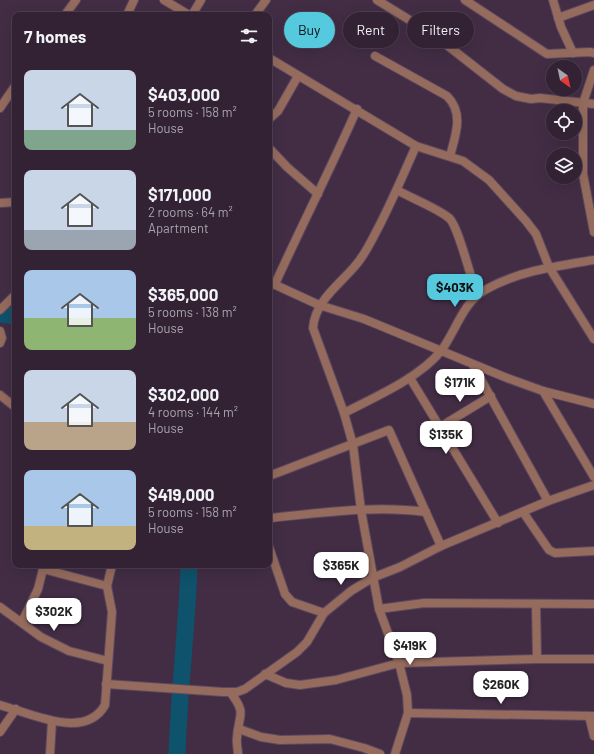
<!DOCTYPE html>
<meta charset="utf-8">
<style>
:root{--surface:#322234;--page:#3d2f40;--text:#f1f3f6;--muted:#a8a4ac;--line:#4d3f4f;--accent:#55cadf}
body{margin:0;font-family:Barlow,sans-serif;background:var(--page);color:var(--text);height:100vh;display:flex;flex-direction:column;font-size:15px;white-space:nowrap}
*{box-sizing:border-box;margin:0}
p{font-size:13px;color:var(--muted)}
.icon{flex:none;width:22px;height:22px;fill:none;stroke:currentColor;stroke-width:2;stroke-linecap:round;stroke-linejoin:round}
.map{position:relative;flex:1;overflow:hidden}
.panel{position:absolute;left:12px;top:12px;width:260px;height:556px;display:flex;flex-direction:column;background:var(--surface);border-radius:8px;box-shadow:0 4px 16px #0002,0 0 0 1px var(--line)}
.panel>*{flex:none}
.hud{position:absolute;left:284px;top:12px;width:250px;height:36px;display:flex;gap:8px}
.needle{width:26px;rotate:147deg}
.buttons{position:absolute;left:546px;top:60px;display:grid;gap:8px}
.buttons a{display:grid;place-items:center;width:36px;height:36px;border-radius:50%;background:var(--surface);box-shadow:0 4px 16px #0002,0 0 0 1px var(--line);font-size:20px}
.price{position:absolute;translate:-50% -34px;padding:0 9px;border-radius:8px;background:#fff;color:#222;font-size:13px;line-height:26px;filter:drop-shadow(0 1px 2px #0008)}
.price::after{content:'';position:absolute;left:50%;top:24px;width:12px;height:9px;margin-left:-6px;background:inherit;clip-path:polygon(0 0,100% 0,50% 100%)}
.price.on{background:var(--accent);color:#111}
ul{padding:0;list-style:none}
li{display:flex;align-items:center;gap:12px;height:100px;padding:0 12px}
li span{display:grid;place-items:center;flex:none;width:112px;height:80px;border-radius:8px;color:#555}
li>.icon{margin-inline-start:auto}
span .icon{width:48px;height:48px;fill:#fffc;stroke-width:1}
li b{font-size:17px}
h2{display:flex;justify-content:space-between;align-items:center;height:48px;padding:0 12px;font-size:17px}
.tag{padding:0 14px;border-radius:18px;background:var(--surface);box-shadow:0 4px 16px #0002,0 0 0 1px var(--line);font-size:14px;line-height:36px}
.tag.on{background:var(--accent);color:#111}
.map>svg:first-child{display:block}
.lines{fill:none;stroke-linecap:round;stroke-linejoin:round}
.river{stroke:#0e526c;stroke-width:17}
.minor-casing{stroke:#5d495f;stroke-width:10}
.minor{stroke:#956b5d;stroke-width:8}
</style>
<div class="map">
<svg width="594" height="754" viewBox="0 0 594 754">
<rect width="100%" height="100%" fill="#422d45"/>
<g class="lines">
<g class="river">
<polyline points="0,314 15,316"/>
<path d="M177,754C179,691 187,628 189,565"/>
</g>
<defs>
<g id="minor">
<polyline points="164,0 189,15"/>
<polyline points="377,0 434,35 503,89 516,96 531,99 540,98 594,104"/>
<polyline points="465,0 547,54 590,52 594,53"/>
<polyline points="553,0 561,27 573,53"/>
<polyline points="65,15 76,0"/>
<polyline points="127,15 134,0"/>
<polyline points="192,15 201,0"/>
<polyline points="255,15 266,0"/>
<polyline points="558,18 594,5"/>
<path d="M375,56L447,96C464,113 456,134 450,156"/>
<polyline points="269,58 416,146 463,161 489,180 526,221 536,234 549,267 594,339"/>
<polyline points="594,70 583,103 583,174 594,232"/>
<polyline points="0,108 15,86"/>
<polyline points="269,119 278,111 298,76"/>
<polyline points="269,148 287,167 318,194"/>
<path d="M397,190C411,198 439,209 449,218C458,225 472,282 477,296"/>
<polyline points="0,203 15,202"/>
<polyline points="269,282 319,305 364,319 507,378 543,391 594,404"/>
<path d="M275,284C302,225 331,168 357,109"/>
<polyline points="0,310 15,295"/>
<polyline points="0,331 2,338 0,343"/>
<polyline points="473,365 548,501"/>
<polyline points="410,378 498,523"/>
<polyline points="543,391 594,477"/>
<polyline points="0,395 15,407"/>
<path d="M344,413C375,397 419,378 441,351C456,331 463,302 485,290C518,271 557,266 594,260"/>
<polyline points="440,427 491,396"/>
<polyline points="269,476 389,430 441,546"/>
<polyline points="523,512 549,550 555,553 594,551"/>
<path d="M269,518C321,513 374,505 426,512"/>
<polyline points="269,547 285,594 292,602 324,613"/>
<polyline points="43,569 107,586"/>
<polyline points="536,604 537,659"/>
<polyline points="0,607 41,637 69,651 108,661"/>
<polyline points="379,609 424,603 594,604"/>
<polyline points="22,622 38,589 44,565"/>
<polyline points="265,674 286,683 300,685 336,680 399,663 537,659 594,659"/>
<polyline points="106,684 223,692 237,692 245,689 297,652 307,642 324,613 351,591 372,578 400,567 441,546 548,501 594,485"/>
<path d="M230,692C248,715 238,714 237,738C236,743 238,749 238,754"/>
<path d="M0,705C30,713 85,741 105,705L112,612L107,586L112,565"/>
<polyline points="408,713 594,716"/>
<polyline points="589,716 594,736"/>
<polyline points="239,729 261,737 280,740 330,739 364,748 380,754"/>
<polyline points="0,732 16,709"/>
<polyline points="50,754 52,721"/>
<path d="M395,754L408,713L407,695L399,663L379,609L361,510L353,445L344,413L313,328C315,301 339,285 355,266C364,256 370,244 376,232C391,204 403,175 416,146"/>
</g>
</defs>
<use href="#minor" class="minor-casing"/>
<use href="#minor" class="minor"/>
</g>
</svg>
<div class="buttons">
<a><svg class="needle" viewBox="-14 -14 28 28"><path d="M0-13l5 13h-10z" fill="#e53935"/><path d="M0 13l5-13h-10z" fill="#a8a4ac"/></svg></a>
<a><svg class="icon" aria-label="locate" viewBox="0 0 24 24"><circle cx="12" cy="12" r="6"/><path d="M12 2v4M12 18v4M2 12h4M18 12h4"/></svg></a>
<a><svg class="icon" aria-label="layers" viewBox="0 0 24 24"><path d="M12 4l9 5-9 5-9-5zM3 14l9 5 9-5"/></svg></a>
</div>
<b class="price on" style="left:455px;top:308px">$403K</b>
<b class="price" style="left:460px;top:403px">$171K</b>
<b class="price" style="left:446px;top:455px">$135K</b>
<b class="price" style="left:341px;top:586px">$365K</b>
<b class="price" style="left:54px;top:632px">$302K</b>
<b class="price" style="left:410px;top:666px">$419K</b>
<b class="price" style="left:501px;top:705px">$260K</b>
<div class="hud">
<a class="tag on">Buy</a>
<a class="tag">Rent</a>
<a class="tag">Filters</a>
</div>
<section class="panel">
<h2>7 homes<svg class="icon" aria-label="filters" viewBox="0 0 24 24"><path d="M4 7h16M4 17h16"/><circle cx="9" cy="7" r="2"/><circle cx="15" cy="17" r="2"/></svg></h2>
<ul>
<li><span style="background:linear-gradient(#c9d6e8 75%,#7fa58c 0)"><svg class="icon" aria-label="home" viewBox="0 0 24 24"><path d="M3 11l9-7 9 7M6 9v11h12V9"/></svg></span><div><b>$403,000</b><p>5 rooms · 158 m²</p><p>House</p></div></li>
<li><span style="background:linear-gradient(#c9d6e8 75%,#9aa5b1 0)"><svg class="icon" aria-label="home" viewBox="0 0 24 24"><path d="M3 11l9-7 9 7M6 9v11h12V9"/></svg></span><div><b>$171,000</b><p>2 rooms · 64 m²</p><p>Apartment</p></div></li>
<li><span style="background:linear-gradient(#a9c7e8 60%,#8fb573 0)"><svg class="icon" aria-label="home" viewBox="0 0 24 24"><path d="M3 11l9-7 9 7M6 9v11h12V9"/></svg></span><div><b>$365,000</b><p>5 rooms · 138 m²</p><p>House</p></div></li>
<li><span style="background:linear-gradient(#c9d6e8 65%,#b9a48a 0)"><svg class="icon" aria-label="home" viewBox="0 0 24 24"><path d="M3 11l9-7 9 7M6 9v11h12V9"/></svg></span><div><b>$302,000</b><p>4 rooms · 144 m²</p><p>House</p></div></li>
<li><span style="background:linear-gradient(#a9c7e8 70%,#c2b280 0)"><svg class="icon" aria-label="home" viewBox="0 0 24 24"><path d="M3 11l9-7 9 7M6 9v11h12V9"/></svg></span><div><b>$419,000</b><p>5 rooms · 158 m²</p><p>House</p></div></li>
</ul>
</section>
</div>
